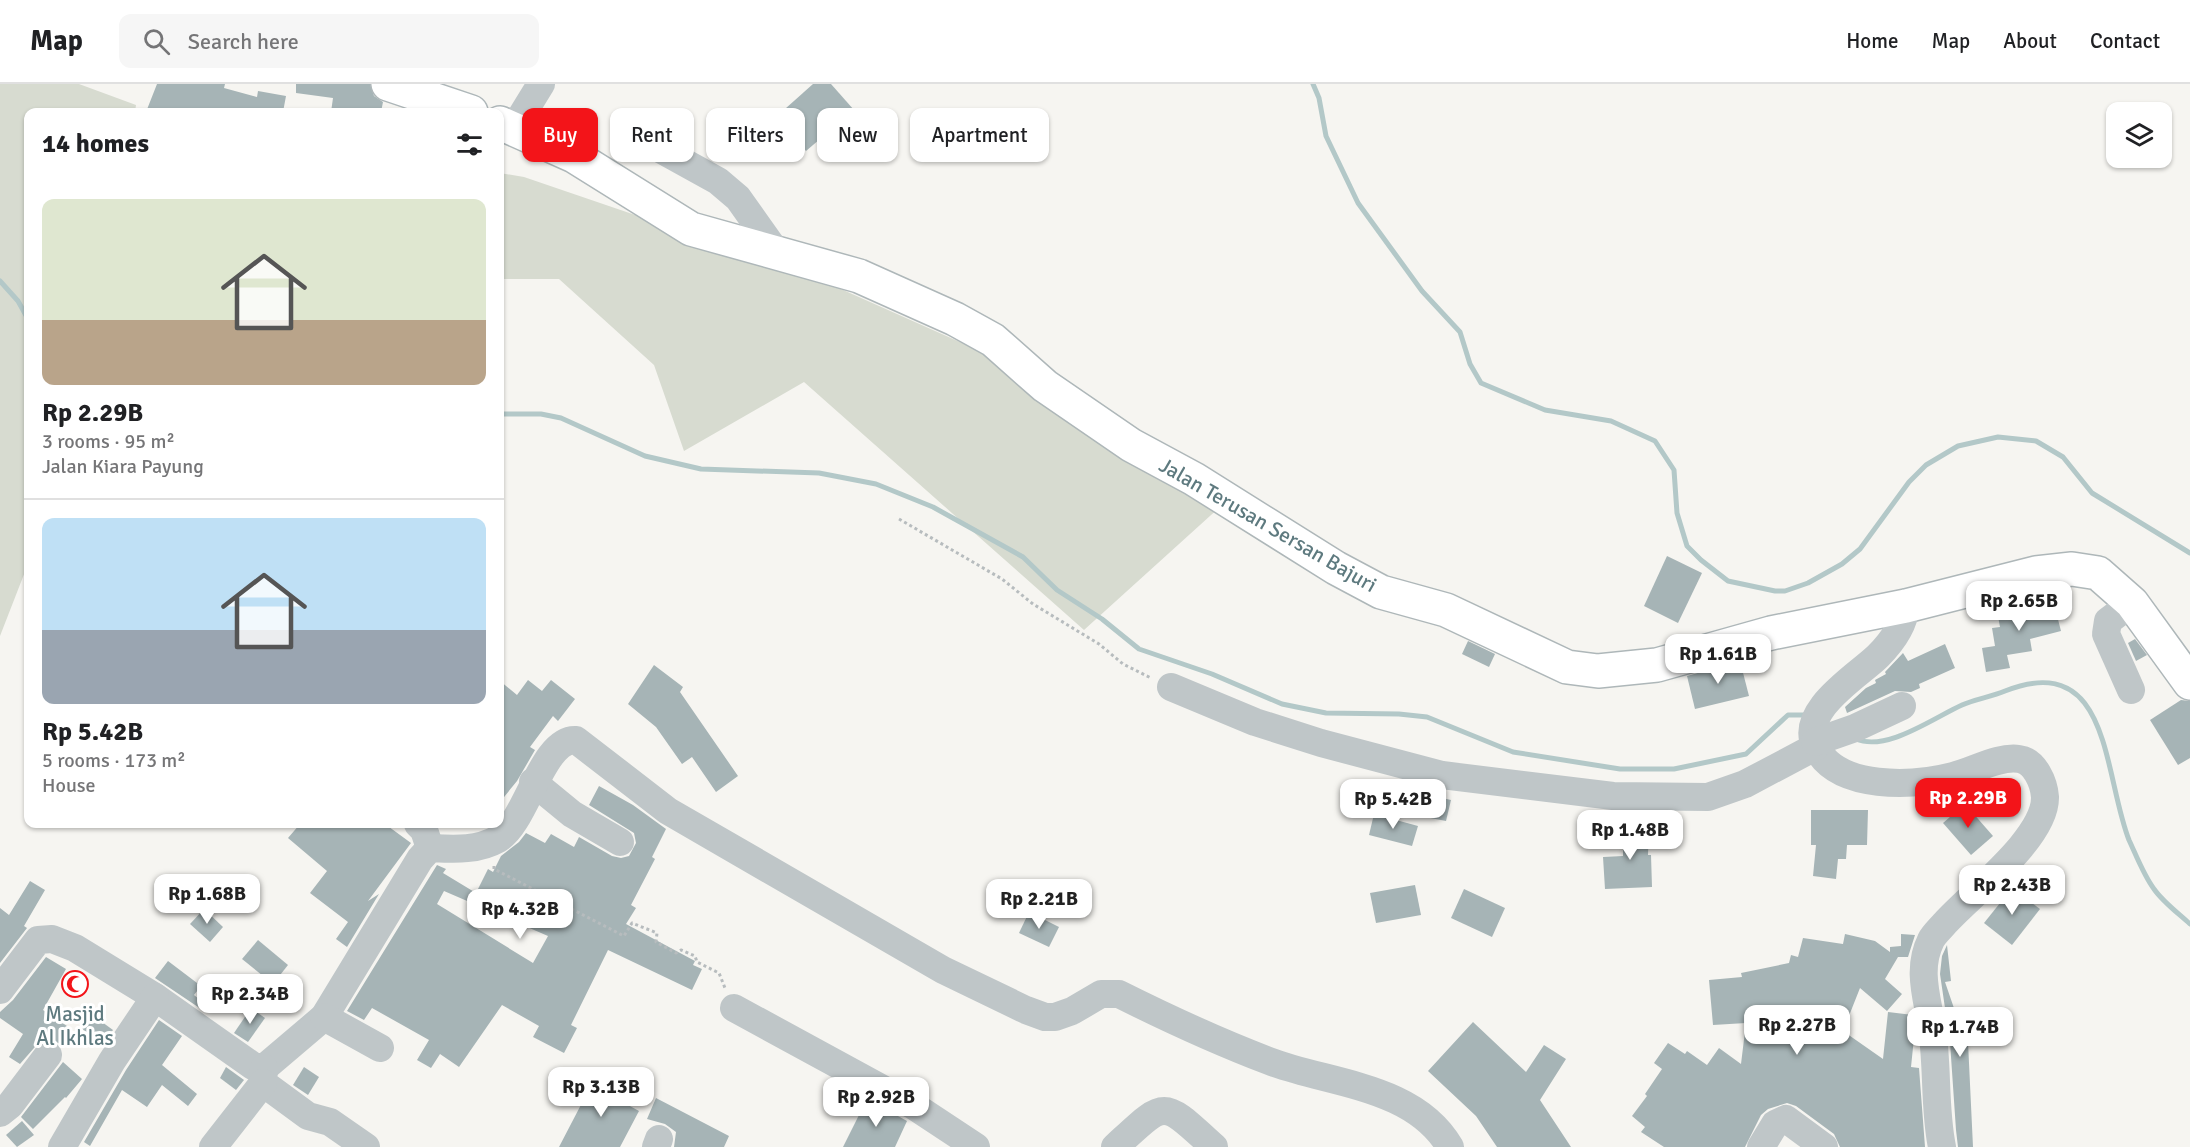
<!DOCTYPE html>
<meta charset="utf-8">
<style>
:root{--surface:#fff;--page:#f6f6f6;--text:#202124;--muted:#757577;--line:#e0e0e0;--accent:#f31419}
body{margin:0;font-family:Signika,sans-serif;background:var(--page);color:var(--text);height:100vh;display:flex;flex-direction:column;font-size:22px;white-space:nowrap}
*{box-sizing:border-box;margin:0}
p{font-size:20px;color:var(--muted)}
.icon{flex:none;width:33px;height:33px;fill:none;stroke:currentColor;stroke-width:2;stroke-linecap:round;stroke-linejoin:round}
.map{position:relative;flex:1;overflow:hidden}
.side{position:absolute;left:24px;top:24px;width:480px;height:720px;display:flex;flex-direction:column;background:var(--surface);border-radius:12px;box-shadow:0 2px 4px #0004}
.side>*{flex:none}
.top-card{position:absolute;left:522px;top:24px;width:570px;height:54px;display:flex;gap:12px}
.controls{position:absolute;left:2106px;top:18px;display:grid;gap:12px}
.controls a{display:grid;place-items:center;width:66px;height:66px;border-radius:12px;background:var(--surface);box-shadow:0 2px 4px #0004;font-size:30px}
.price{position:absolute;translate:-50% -51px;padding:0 14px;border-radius:12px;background:#fff;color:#222;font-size:20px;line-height:39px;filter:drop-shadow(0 2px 3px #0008)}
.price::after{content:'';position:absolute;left:50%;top:36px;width:18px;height:14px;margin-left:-9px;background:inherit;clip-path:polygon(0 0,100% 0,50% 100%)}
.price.on{background:var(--accent);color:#fff}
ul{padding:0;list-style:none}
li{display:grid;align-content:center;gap:12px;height:318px;padding:0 18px}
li+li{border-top:2px solid var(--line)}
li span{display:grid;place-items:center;height:186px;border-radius:12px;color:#555}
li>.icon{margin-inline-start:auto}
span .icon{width:108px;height:108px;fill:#fffc;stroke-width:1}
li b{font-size:26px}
h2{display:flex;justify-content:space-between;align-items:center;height:72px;padding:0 18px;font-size:26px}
.chip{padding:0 21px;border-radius:12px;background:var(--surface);box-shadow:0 2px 4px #0004;font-size:21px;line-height:54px}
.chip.on{background:var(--accent);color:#fff}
header{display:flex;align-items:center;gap:36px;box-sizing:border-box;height:84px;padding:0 30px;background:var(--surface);border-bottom:2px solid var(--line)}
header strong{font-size:28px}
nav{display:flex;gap:33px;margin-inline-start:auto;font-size:21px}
.search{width:420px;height:54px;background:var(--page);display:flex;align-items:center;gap:15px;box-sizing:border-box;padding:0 21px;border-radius:12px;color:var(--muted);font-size:22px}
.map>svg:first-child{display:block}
.green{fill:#d7dbd0}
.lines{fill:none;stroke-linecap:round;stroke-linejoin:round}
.stream{stroke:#b3c8c8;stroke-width:5}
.building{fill:#a6b4b6;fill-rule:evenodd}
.major-casing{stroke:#aeb7b9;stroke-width:36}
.path{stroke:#b7bcbe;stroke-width:3;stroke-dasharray:3 3;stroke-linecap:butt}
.minor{stroke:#bfc6c8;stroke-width:28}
.major{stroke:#fff;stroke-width:33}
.labels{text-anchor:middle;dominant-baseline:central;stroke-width:6;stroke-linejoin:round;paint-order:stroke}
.street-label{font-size:21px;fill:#5e7a7f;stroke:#fff}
.poi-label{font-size:21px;fill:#5e7a7f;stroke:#fff}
</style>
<header>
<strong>Map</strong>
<div class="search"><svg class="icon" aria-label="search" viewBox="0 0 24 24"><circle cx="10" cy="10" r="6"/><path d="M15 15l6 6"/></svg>Search here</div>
<nav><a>Home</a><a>Map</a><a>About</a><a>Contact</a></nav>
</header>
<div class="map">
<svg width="2190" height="1063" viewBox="0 0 2190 1063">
<rect width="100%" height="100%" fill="#f6f5f1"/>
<g class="green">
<polygon points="0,0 79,0 136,21 135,28 28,28 28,480 0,552"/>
<polygon points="500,89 524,93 805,189 980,267 1221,422 1084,546 804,298 684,367 654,281 559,195 500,195"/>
</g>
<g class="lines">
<g class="stream">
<polyline points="1313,0 1319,14 1326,52 1358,119 1422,207 1460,248 1470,280 1481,299 1545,326 1611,337 1655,357 1674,386 1677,429 1687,462 1701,476 1728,497 1775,507 1785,507 1808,499 1842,480 1860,465 1909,398 1926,381 1958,362 1998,353 2036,357 2063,373 2092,409 2190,469"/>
<polyline points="0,197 18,217 28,235"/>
<polyline points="500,330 541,330 561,334 645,372 701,385 819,389 876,400 933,423 1023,473 1057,506 1102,535 1139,565 1212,590 1282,620 1326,629 1399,630 1427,633 1513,668 1620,685 1674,685 1746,670 1788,631 1808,631"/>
<path d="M1856,655C1887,668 1933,634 1962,621C1975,615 1991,613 2005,607C2111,565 2103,690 2129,756C2136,771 2144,792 2154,805C2163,818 2178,829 2190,840"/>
</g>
</g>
<g class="building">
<polygon points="157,0 225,0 224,4 257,13 258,7 286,12 283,28 146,28"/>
<polygon points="296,0 370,0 374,12 383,18 381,28 331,28 333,14 296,9"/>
<polygon points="813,0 831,0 854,26 806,67 776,33"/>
<polygon points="1667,472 1702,489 1678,539 1644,522"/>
<polygon points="2053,516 2061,547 2030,555 2032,567 2007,571 2010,584 1986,588 1982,564 1995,562 1992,544 2000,543 1997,527"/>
<polygon points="2135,555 2147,571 2136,577 2128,559"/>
<polygon points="1468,557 1495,570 1489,583 1462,570"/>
<polygon points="1945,560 1955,584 1919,600 1920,604 1911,608 1895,607 1847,629 1845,623 1866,604 1876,599 1875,596 1886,590 1885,588 1903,569 1908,577"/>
<polygon points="1740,577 1749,612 1695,625 1687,592"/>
<polygon points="654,581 683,603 680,608 738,692 716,708 692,673 682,680 656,643 628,620"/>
<polygon points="528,596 542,607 551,596 575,615 558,637 553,632 530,663 535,666 517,697 500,718 500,597 517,611"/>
<polygon points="2181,616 2190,617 2190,674 2178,681 2150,636"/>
<path d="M599,702L633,721L666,745L652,773L655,775L631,821L636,824L626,840L695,877L693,881L702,885L692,906L608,866L571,941L577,944L564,969L533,953L539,942L502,921L459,983L440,970L431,984L417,976L429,956L372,924L364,936L347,927L437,781L446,785L443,789L476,809L488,785L493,788L501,772L519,758L526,749L545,759L551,750L574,763L579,753L612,772L621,774L629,772L636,759L634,749L589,721ZM444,807L548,852L533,879L437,820Z"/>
<polygon points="1420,709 1451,716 1446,737 1415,731"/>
<polygon points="1965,720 1993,752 1971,771 1943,739"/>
<polygon points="1811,726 1868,726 1867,761 1847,761 1846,775 1838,775 1836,795 1813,792 1816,761 1811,761"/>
<polygon points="1374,730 1418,742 1412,762 1369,751"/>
<polygon points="300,740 385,740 411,759 368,817 379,810 347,863 336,855 348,838 310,809 327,787 288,754"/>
<polygon points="1623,741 1649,741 1648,771 1651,771 1652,803 1605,805 1603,773 1623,772"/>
<polygon points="30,797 45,806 24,842 27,844 0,879 0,824 9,831"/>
<polygon points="1415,801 1421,831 1376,839 1370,809"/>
<polygon points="2012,804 2040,825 2012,861 1984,839"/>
<polygon points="1464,805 1505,824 1492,853 1451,834"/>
<polygon points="204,825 223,843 210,858 190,840"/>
<polygon points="1029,828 1059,843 1049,863 1019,849"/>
<polygon points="1845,850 1875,857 1890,868 1890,863 1901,862 1901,850 1915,851 1908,873 1898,873 1885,895 1902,910 1887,927 1860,904 1843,947 1883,975 1888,928 1913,931 1915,944 1911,983 1919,984 1925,1063 1840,1063 1834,1050 1796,1022 1787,1019 1768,1025 1761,1031 1745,1063 1664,1063 1641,1048 1645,1043 1632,1032 1647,1012 1645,1010 1662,985 1654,979 1668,959 1685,970 1687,967 1707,981 1719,964 1741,980 1746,939 1713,941 1709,896 1742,893 1741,889 1789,879 1791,871 1798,873 1803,854 1843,860"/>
<polygon points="258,856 288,881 273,900 242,875"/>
<polygon points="1947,861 1951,897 1945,898 1957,933 1975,928 1983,954 1968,958 1973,1063 1958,1063 1956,1046 1950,958 1940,890 1942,872"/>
<polygon points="46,873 66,885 43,926 70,944 60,960 51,955 41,956 20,980 9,973 23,950 0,934 0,928 13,916"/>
<polygon points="168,877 201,902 194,911 205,920 201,925 155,894"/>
<polygon points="251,924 265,934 248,958 234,949"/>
<polygon points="91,930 113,946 103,960 81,944"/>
<polygon points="159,936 182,952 162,981 197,1010 188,1022 162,1001 147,1023 122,1006 90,1062 84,1058 126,986"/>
<polygon points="1473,938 1526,988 1544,961 1566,975 1540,1016 1571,1063 1497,1063 1476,1032 1428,987"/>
<polygon points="63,978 82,995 66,1014 65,1013 33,1045 21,1033"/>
<polygon points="226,983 244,996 236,1006 220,994"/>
<polygon points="304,983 319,993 308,1011 293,1001"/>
<polygon points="597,990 623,1003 617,1015 639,1027 620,1063 559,1063"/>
<polygon points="656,1014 729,1052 724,1063 674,1063 676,1048 665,1040 647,1035"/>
<polygon points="867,1015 907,1037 895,1063 843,1063"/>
<polygon points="22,1037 34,1051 17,1063 6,1051"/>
</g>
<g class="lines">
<defs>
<g id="major">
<polyline points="388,0 471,28"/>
<polyline points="500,39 574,72 691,145 859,192 955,235 993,256 1045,302 1131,361 1194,395 1336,484 1381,508 1446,526 1567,583 1598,587 1657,581 1771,549 1906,522 2036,489 2072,485 2098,489 2132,519 2190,599"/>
</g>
</defs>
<use href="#major" class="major-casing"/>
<g class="path">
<polyline points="899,435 1002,495 1033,520 1099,560 1123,580 1151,594"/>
<polyline points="494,782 494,785 624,852 632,839 657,849 656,858 676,869 681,866 695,872 697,878 719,889 725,904"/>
</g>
<g class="minor">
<polyline points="514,44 541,0"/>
<polyline points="642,55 718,97 738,114 777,169"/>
<path d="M1906,522C1904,541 1892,558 1878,572C1859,591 1797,627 1816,663C1838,707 1914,702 1953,692C1974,687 1998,672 2019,675C2035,677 2044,699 2045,713C2046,754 1972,809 1945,839C1941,844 1934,850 1931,856C1916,886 1928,916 1932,945C1938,984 1934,1024 1942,1063"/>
<polyline points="1171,603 1255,638 1321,659 1442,691 1613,712 1708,713 1745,700 1815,663"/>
<polyline points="2131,606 2106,550 2108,537 2132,519"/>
<polyline points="1815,658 1855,644 1902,622"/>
<polyline points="533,698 572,730 620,758"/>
<polyline points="418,740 424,746 430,764"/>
<path d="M0,906L38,856L52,855L75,864L155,913L253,982L264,984L324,933L420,775L430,764C453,765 477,767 498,755C526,739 542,654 576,656L668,727L943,886L1026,926L1045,933H1055L1072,927L1101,910H1119C1167,934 1219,958 1269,977C1329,1000 1414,1001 1450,1063"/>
<polyline points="734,924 914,1022 976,1063"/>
<polyline points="324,933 380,964"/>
<polyline points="264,984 263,999 308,1032 330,1038 366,1063"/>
<polyline points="0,1029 10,1021 48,971"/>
<polyline points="62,1063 112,977 155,913"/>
<polyline points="213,1063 263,999"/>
<polyline points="656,1063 659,1055"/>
<path d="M1115,1063C1167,1015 1161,1015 1214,1063"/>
<polyline points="1761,1063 1775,1040 1786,1035 1824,1063"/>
</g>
<use href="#major" class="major"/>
</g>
<defs>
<symbol id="mosque-ring" viewBox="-11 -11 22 22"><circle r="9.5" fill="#fff" stroke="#f31419" stroke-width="1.5"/><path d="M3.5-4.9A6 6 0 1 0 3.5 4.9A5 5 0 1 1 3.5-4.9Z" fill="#f31419"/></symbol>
</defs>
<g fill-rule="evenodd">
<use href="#mosque-ring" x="60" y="885" width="30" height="30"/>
</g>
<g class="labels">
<g class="street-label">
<text transform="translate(1268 441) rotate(30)">Jalan Terusan Sersan Bajuri</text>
</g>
<g class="poi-label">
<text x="75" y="930">Masjid<tspan x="75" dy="24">Al Ikhlas</tspan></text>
</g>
</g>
</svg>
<div class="controls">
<a><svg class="icon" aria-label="layers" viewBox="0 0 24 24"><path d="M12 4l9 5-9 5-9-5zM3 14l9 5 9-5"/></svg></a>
</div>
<b class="price" style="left:2019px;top:548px">Rp 2.65B</b>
<b class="price" style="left:1718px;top:601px">Rp 1.61B</b>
<b class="price on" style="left:1968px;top:745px">Rp 2.29B</b>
<b class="price" style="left:1393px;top:746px">Rp 5.42B</b>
<b class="price" style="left:1630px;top:777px">Rp 1.48B</b>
<b class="price" style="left:2012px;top:832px">Rp 2.43B</b>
<b class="price" style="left:207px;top:841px">Rp 1.68B</b>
<b class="price" style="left:1039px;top:846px">Rp 2.21B</b>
<b class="price" style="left:520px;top:856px">Rp 4.32B</b>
<b class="price" style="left:250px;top:941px">Rp 2.34B</b>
<b class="price" style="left:1797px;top:972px">Rp 2.27B</b>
<b class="price" style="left:1960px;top:974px">Rp 1.74B</b>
<b class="price" style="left:601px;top:1034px">Rp 3.13B</b>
<b class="price" style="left:876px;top:1044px">Rp 2.92B</b>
<div class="top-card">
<a class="chip on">Buy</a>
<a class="chip">Rent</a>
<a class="chip">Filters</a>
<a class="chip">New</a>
<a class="chip">Apartment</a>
</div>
<section class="side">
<h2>14 homes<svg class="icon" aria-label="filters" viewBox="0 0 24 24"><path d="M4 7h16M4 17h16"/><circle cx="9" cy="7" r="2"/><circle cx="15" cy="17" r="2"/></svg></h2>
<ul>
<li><span style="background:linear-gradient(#dfe7d0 65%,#b9a48a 0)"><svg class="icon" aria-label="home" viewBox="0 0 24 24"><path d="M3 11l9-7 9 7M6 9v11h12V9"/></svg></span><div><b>Rp 2.29B</b><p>3 rooms · 95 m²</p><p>Jalan Kiara Payung</p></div></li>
<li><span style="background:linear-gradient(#bfe0f5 60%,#9aa5b1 0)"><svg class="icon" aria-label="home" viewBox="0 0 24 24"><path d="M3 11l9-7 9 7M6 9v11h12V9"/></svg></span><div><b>Rp 5.42B</b><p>5 rooms · 173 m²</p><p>House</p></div></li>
</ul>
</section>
</div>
